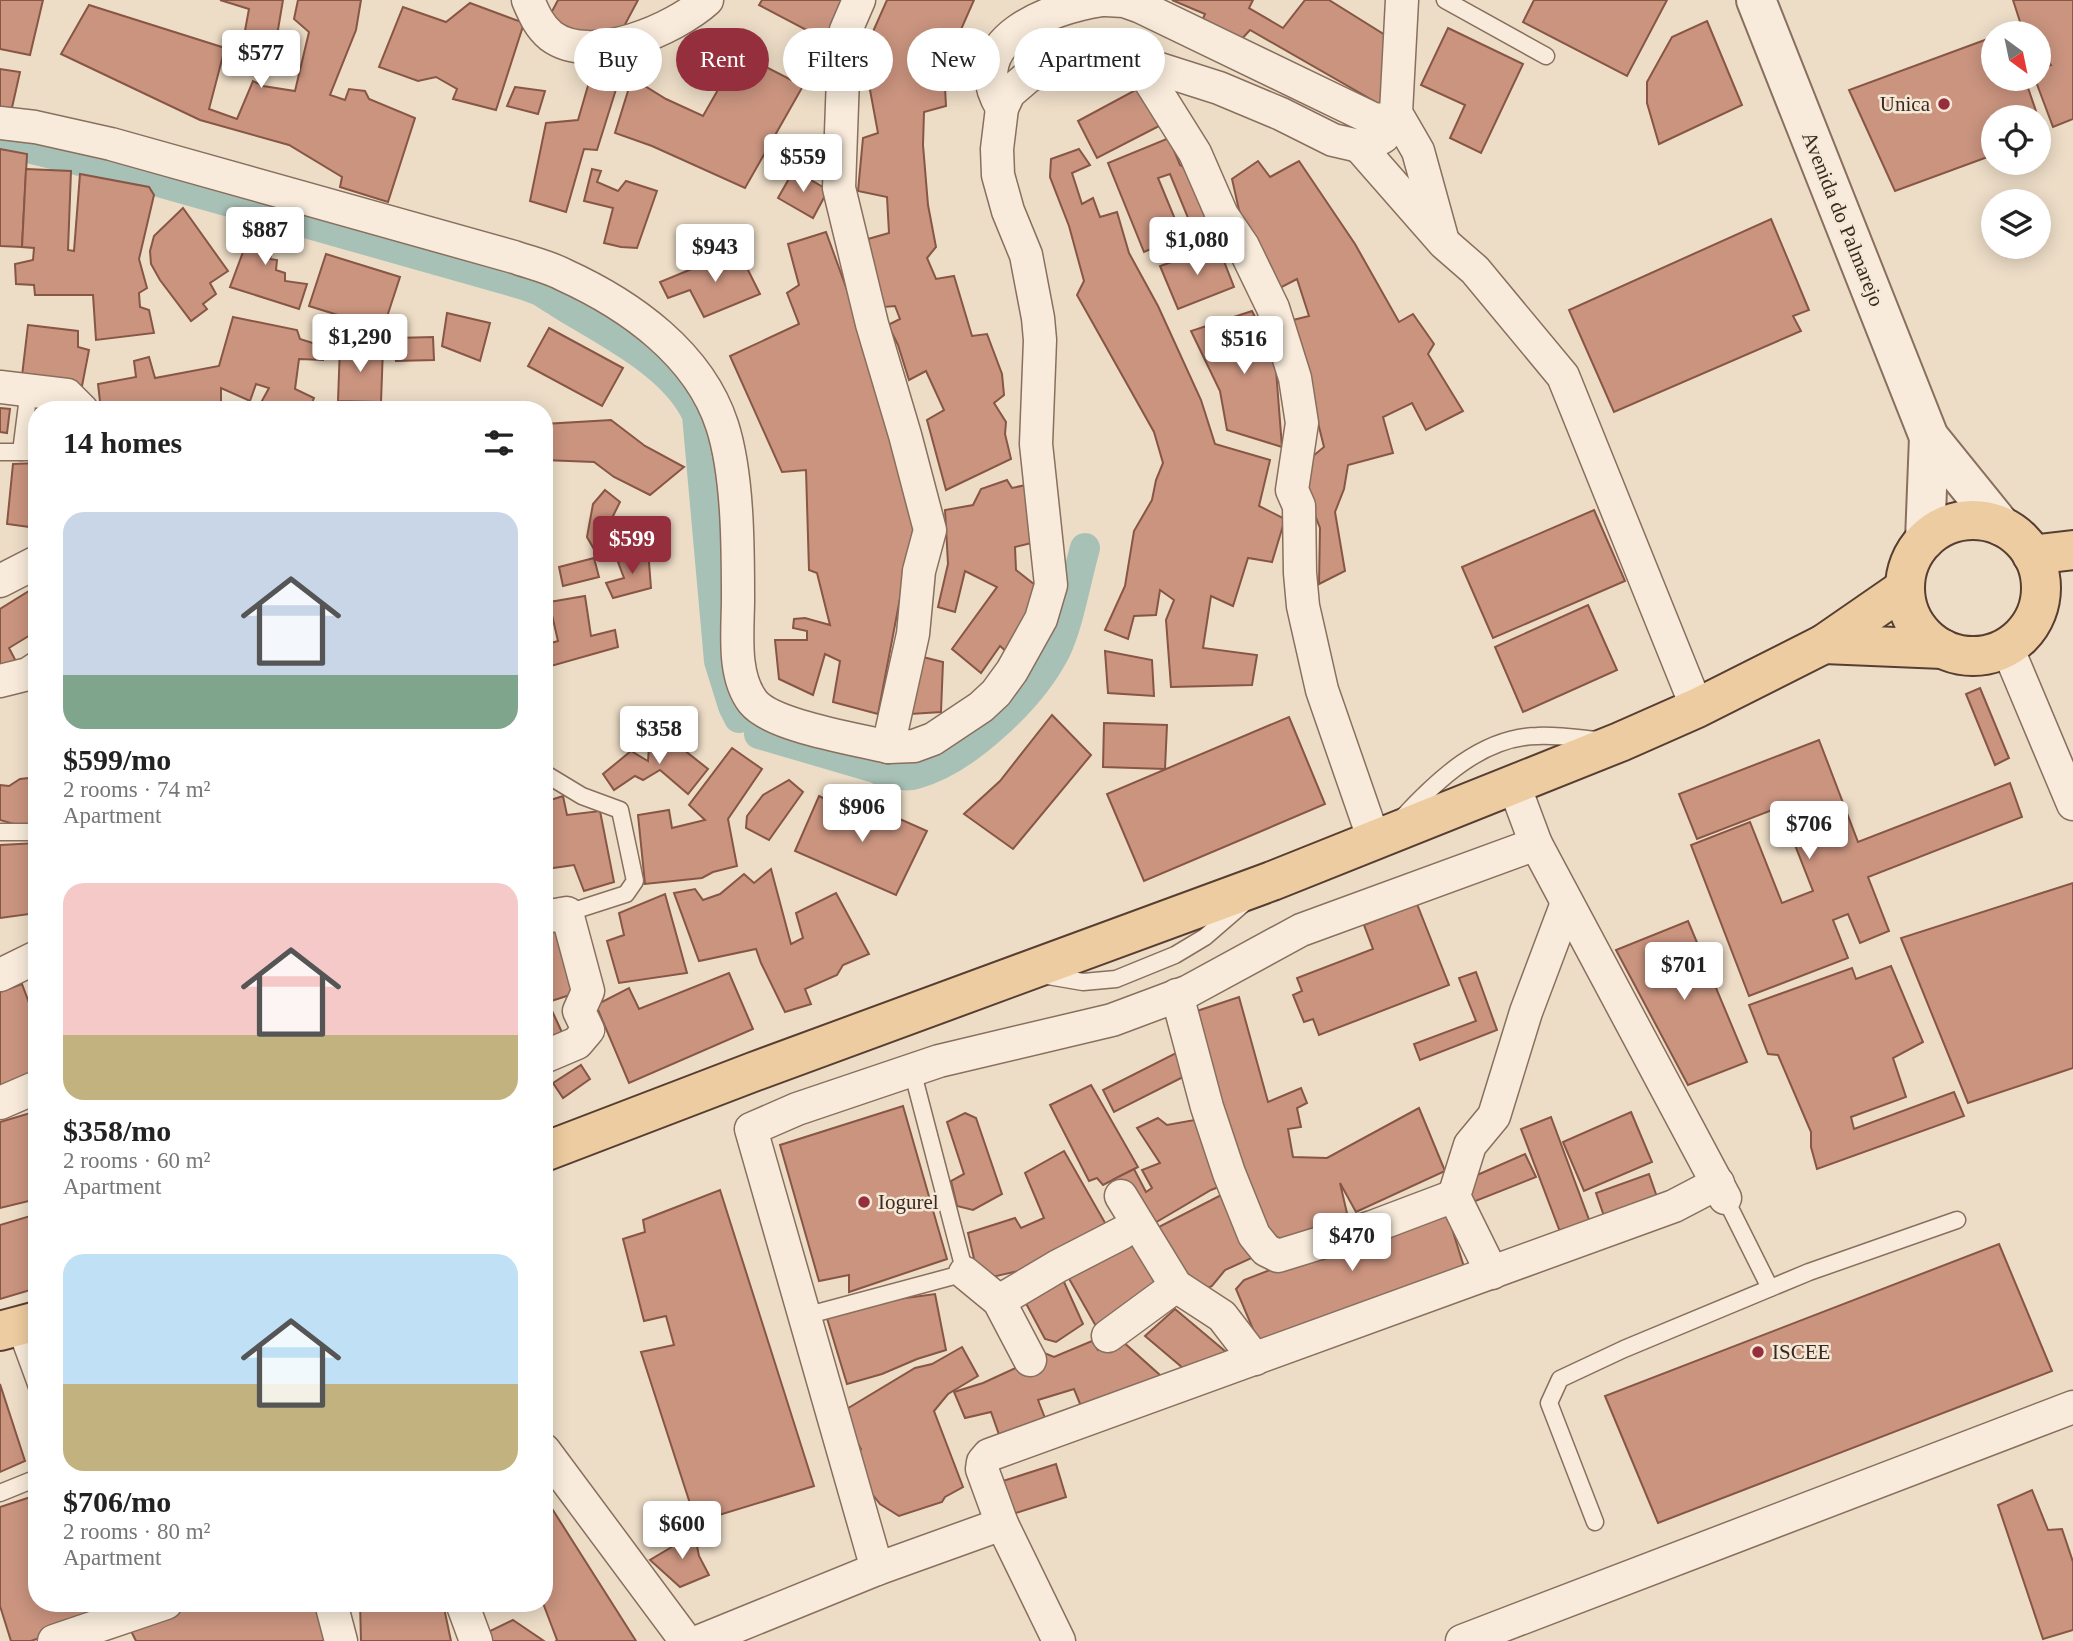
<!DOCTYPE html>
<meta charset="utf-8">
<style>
:root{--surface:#fff;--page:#f6f6f6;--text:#222;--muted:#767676;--accent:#962f3d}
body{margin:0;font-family:"Times New Roman",serif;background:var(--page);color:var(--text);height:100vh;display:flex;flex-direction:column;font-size:26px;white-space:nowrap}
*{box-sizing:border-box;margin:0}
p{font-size:23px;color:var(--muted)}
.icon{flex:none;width:38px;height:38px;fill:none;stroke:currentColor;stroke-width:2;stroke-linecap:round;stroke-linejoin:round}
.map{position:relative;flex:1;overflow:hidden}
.drawer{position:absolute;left:28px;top:401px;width:525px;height:1211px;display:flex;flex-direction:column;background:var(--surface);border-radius:28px;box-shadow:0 4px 18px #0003}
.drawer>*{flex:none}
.banner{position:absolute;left:574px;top:28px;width:665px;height:63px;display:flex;gap:14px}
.needle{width:46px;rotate:147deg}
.fabs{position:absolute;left:1981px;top:21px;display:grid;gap:14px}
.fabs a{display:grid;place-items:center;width:70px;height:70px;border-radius:50%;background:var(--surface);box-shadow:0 4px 18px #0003;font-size:35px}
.price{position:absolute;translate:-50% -60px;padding:0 16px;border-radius:7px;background:#fff;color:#222;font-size:23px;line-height:46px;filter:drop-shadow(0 2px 4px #0008)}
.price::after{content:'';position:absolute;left:50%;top:42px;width:21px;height:16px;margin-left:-10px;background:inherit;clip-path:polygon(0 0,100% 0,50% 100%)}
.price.on{background:var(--accent);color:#fff}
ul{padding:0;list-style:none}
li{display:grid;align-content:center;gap:14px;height:371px;padding:0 35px}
li span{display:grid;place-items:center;height:217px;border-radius:21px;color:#555}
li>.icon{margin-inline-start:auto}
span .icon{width:126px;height:126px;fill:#fffc;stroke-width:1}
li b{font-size:30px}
h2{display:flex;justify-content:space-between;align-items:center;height:84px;padding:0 35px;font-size:30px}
.tag{padding:0 24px;border-radius:32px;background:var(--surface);box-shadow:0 4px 18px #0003;font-size:24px;line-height:63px}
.tag.on{background:var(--accent);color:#fff}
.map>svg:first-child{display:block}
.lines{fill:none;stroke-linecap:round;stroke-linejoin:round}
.canal{stroke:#a8c1b7;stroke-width:30}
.building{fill:#ca947f;stroke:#875644;stroke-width:2}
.service-casing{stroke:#896f5d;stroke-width:19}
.minor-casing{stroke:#896f5d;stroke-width:35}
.tertiary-casing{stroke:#896f5d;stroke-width:42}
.primary-casing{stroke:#573e31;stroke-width:42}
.service{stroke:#f8ebdb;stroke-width:16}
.minor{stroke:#f8ebdb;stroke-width:32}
.tertiary{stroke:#f8ebdb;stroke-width:38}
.primary{stroke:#eecca1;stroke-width:38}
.poi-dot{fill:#962f3d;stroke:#f5e8d7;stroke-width:2.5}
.labels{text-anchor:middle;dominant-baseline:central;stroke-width:5;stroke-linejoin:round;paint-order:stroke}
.poi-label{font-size:21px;fill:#392920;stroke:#f5e8d7;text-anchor:start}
.street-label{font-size:21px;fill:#392920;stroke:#f5e8d7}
</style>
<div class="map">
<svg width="2073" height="1641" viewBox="0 0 2073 1641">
<rect width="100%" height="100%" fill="#edddc7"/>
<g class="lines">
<g class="canal">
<polyline points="0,141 104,167"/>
<polyline points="109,168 272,214"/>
<polyline points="281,216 524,285 540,291 554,300"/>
<path d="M559,303C605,332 674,364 697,415L719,661L733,706L739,718"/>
<polyline points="759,734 872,767"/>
<path d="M879,770C891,773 904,778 916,774C967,760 1031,698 1055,652C1069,624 1076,579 1085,548"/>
</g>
</g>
<g class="building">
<polygon points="0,0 43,0 30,55 0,49"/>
<polygon points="220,0 283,0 271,71 239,63 249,9"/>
<polygon points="298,0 361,0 356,30 330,95 345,100 349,89 365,91 369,99 415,118 388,202 340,187 342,177 289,145 200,120 61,54 89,5 225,48 209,109 237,119 253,81 263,86 295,91 309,32 294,19"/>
<polygon points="558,0 638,0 611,51 549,17"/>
<polygon points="762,0 854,0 831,43 759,5"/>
<polygon points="887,0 974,0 944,68 946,106 924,112 923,145 928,205 936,247 927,258 936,279 954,276 972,336 987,334 1002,374 1004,395 994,403 1006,422 1005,434 1011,459 946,490 927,420 944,410 926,371 909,380 898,345 888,325 900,319 895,306 884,307 868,239 889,233 887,197 858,191 863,138 878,133 865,63 871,36"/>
<polygon points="1172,0 1253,0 1249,8 1283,28 1305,0 1329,0 1401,45 1381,105 1250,30 1239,42 1200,25 1205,14"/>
<polygon points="1534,0 1667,0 1627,76 1523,22"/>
<polygon points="2013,0 2073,0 2073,119 2053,127 2035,79 2039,79 2039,68 2051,65 2039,46 2039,33 2025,33 2023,31"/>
<polygon points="470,3 524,23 496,110 453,99 457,89 436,77 418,81 379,67 403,7 446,22"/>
<polygon points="1707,21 1742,105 1659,144 1647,103 1647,82 1672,37"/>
<polygon points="1448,28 1523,64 1481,153 1450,138 1465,105 1421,85"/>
<polygon points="1993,37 1993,79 2025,79 2038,117 1993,117 1993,155 1895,191 1849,90"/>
<polygon points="739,53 803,86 745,188 652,146 615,133 632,78 666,99 703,116"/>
<polygon points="594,65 623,67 597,150 584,149 566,212 530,201 546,123 578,120"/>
<polygon points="0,69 20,72 11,112 0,110"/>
<polygon points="515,87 545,91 538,114 507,106"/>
<polygon points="1141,87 1161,125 1097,158 1078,121"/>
<polygon points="1169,138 1180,165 1192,171 1212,222 1193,230 1170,174 1158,178 1182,236 1144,252 1108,163"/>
<polygon points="0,149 27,154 22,247 0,246"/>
<polygon points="1079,149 1090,165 1072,173 1082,204 1093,198 1100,217 1117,212 1129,253 1158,306 1201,400 1215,444 1270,460 1259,506 1285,519 1272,562 1248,558 1233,606 1211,596 1203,648 1257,655 1252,685 1171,687 1166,620 1174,600 1160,590 1156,615 1134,616 1128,639 1105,630 1125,586 1134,531 1152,500 1156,480 1163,463 1154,432 1077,295 1084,281 1069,226 1050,177 1051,159"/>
<polygon points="1258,161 1270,177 1299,161 1355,244 1399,322 1413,314 1434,344 1428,354 1463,411 1426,430 1412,403 1383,417 1393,453 1348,465 1344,489 1335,512 1345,571 1319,584 1320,528 1305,490 1313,456 1324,447 1311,395 1289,321 1309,316 1297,279 1276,290 1256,251 1239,210 1232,179"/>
<polygon points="26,169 71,171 68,250 74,251 80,174 149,187 154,195 139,259 147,288 139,293 140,307 149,310 154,333 96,340 93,295 35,295 34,285 16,284 15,264 33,260 34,248 22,247"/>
<polygon points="592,169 601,171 597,182 618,191 626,181 657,191 637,248 621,247 604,243 613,208 584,201"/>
<polygon points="794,170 828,190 813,218 778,198"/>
<polygon points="183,208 228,271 210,283 216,294 203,304 207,309 191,321 160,280 151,264 150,251 154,236"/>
<polygon points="250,215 280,223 270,259 277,260 276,270 285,273 285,281 307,284 299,309 230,287 243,252"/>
<polygon points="1771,219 1809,310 1793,316 1801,331 1614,412 1569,310"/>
<polygon points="826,232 876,370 914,525 878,714 833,702 840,661 825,654 813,695 779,679 775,640 807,640 807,631 793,628 794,619 805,618 830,625 817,573 809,570 806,470 782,472 730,356 799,324 787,293 799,285 788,244"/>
<polygon points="1218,246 1234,287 1178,309 1160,266"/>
<polygon points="738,250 760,294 704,317 690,290 668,298 660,282"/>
<polygon points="326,254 400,277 383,329 309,306"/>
<polygon points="1252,311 1275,357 1282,447 1227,430 1220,391 1191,331"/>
<polygon points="447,313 490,323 480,361 442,346"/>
<polygon points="233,317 297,330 300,339 322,346 323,360 299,359 295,389 314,398 309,410 257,410 269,388 256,384 250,401 221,388 221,410 101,410 98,384 136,377 134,361 149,357 155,378 219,366"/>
<polygon points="28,325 78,331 78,347 89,350 82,386 22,376"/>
<polygon points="549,328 623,368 602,406 528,366"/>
<polygon points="433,337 434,360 396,361 395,338"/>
<polygon points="340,346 383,348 381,402 338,401"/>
<polygon points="0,408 10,409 7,433 0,432"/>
<polygon points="611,420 645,446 684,467 650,495 614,477 594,462 544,460 544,424"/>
<polygon points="37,463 37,528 7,524 13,464"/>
<polygon points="1007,480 1012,488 1026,485 1044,540 1015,547 1016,570 1044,592 1009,654 1000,646 981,673 952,649 997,587 965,571 955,612 938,607 948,564 945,510 973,505 981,489"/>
<polygon points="605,490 620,502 613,516 634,528 608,558 595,551 587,537 593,504"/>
<polygon points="1594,510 1625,581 1493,638 1462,567"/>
<polygon points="648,550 651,588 613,598 606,583 624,578 618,562"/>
<polygon points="594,558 599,577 563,586 559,567"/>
<polygon points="37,586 37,641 32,634 9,648 20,669 0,667 0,609"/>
<polygon points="585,596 591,636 615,630 618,647 544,668 544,645 558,641 549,602"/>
<polygon points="1588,605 1617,670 1523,712 1495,647"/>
<polygon points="1105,651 1152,660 1154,696 1108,693"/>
<polygon points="923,657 943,662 941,712 911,714"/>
<polygon points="1980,688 2009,758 1995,765 1966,694"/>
<polygon points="1052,715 1091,755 1013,849 964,814 1000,781"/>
<polygon points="1289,717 1325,804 1144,881 1107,794"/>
<polygon points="1104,723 1167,725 1165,769 1103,767"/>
<polygon points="664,734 708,769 688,794 660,770 643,780 635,776 614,790 603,774 631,751 648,761 649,746"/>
<polygon points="1819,740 1858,842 2010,783 2022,817 1868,877 1889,931 1860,943 1848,914 1833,920 1848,958 1749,996 1691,845 1750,822 1782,903 1813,891 1780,807 1697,839 1679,794"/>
<polygon points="732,748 762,769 728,819 737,866 713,872 702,878 645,884 638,815 669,810 672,828 705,820 689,805"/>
<polygon points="37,777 37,826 24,827 0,820 0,785 9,786 20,779"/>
<polygon points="789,780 803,792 769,840 746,828 747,816 763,795"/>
<polygon points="563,796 567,815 600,811 614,882 584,891 574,865 546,869 544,802"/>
<polygon points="819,796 868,821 875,808 927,831 896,895 795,851"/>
<polygon points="37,843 37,913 0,918 0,845"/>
<polygon points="771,869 791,944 803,938 796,913 836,893 869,954 843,965 837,975 805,989 811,1004 785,1012 761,963 756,949 699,961 674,893 695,889 703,900 720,894 744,874 754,883"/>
<polygon points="2073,883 2073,1068 1968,1103 1901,938"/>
<polygon points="665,894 687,973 619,983 607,941 624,935 619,913"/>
<polygon points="1417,904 1449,985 1319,1035 1313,1019 1304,1022 1293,995 1302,991 1297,978 1373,949 1364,925"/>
<polygon points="1688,921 1747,1062 1688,1085 1616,950"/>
<polygon points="559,923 576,993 548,1002 565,1039 544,1047 544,928"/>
<polygon points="1891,966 1923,1042 1893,1058 1906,1097 1851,1117 1854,1129 1954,1092 1964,1116 1817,1169 1811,1147 1811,1132 1778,1055 1768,1054 1749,1005 1852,968 1856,979"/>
<polygon points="1476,972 1497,1030 1420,1060 1414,1044 1476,1021 1459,978"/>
<polygon points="729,973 753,1029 629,1083 596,1005 629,988 639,1009"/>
<polygon points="22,984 37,1024 37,1078 0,1093 0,992"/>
<polygon points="1239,997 1268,1102 1301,1088 1307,1103 1297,1108 1301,1127 1288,1129 1293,1157 1327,1158 1419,1108 1445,1171 1356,1212 1340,1183 1349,1222 1282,1240 1259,1226 1218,1097 1197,1011"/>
<polygon points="1178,1052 1189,1074 1114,1112 1103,1090"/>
<polygon points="581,1065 590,1079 563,1098 553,1083"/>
<polygon points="1091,1085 1138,1167 1103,1185 1097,1178 1089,1181 1050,1105"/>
<polygon points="903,1106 947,1259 849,1292 849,1275 819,1281 780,1145"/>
<polygon points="37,1111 37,1199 0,1208 0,1122"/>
<polygon points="1631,1112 1652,1162 1584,1191 1563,1142"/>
<polygon points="965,1113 976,1118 1002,1194 973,1210 957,1206 951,1181 964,1174 947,1122"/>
<polygon points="1551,1117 1591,1225 1562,1237 1521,1129"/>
<polygon points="1158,1118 1167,1125 1200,1119 1229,1183 1211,1190 1148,1227 1114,1179 1134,1169 1146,1192 1152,1188 1142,1170 1160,1163 1137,1128"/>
<polygon points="1064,1151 1108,1228 1031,1268 988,1278 975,1263 968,1233 1015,1218 1021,1228 1044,1218 1025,1173"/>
<polygon points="1525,1154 1536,1177 1473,1202 1468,1189 1468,1179"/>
<polygon points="1649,1174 1658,1200 1605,1219 1596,1193"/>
<polygon points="1233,1189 1256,1256 1225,1270 1212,1286 1195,1294 1145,1234"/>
<polygon points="720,1190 814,1486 696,1522 641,1352 674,1345 666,1316 644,1321 623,1239 645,1232 643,1220"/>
<polygon points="1444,1203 1464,1267 1258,1341 1236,1289 1244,1280"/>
<polygon points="37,1214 37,1288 0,1299 0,1225"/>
<polygon points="1127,1231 1163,1291 1097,1328 1063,1268"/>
<polygon points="1999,1244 2052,1371 1658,1523 1605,1396"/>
<polygon points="1059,1271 1083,1324 1056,1342 1045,1339 1021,1294"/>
<polygon points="935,1294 946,1350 917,1359 882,1374 847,1384 826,1315 891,1300"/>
<polygon points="1175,1309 1238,1362 1196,1379 1145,1336"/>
<polygon points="1092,1341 1098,1350 1122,1341 1171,1385 1085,1416 1074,1389 1038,1400 1050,1431 1002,1443 991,1412 965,1418 954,1392 983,1383 1020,1366 1042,1352 1054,1357"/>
<polygon points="962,1347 978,1376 948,1394 934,1411 963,1487 945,1497 942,1502 899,1516 880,1504 869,1490 852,1458 861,1449 840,1413 915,1368 932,1364"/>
<polygon points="0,1384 25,1461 0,1472"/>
<polygon points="1056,1464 1066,1497 1013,1514 1003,1481"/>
<polygon points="2032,1490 2048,1530 2062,1529 2073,1562 2073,1630 2043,1639 1998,1505"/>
<polygon points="37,1495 37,1603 102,1603 107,1614 31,1641 11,1641 0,1606 0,1507"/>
<polygon points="544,1496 636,1641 556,1641 557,1640 543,1603"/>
<polygon points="697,1532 696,1541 699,1556 709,1575 680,1587 650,1560 670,1548 686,1533"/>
<polygon points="196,1603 217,1607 226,1603 322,1603 331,1641 136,1641 130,1629"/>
<polygon points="360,1603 443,1603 451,1641 361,1641"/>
<polygon points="513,1620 544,1641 489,1641 486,1633"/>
</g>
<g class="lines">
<defs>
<g id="service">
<polyline points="1445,0 1546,56"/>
<polyline points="0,452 37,452"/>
<polyline points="21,452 29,389"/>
<polyline points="544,773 582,796 620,810 635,881 626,894 567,913"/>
<path d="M1402,818C1437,780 1482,737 1537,736C1557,735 1577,738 1597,740"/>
<polyline points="0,832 37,832"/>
<polyline points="1042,975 1083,982 1116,979 1175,955 1205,937 1242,905"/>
<polyline points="1725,1198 1770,1288"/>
<polyline points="805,1316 965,1273 912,1070"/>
<polyline points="15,1327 37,1387"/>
<polyline points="0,1493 37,1478"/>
<polyline points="1595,1522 1549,1403 1560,1379 1624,1349 1809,1272 1957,1220"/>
</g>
<g id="minor">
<path d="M528,0C534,14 539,26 551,36C591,66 675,29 707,0"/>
<polyline points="859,0 846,30 842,46 843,77 839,188 872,324 905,435 930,530 919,571 913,634 888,747"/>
<polyline points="1402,0 1396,113 1418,151 1442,238"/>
<polyline points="1138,62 1195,153 1222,215 1243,246 1273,308 1295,378 1302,423 1292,490 1299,506 1300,573 1303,606 1322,690 1374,840"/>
<path d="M1002,108C960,40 1050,8 1102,0"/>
<path d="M0,123L35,127L111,144L514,257C531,263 549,267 564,275C630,305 699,354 722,425C738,474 738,547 738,599C738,631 732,675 753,702C772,726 856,739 888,747L914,746L933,739L981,707L996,693L1012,671L1041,619L1051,585L1036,444L1040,340L1038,318L1026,255L1008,211L998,175L997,149L1002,108L1009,93L1030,75L1085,59L1105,57L1128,59L1219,88L1281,114L1333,140L1359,146L1372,143L1383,137L1392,126L1396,113L1385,120L1373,119L1141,7L1124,1L1106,0"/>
<polyline points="1359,146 1444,243 1475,270 1563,376 1697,708"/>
<polyline points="0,387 67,395 82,410"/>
<polyline points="0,581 37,562"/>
<polyline points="2007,647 2073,804"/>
<polyline points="0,681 28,674 37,668"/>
<polyline points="1514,785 1536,844 1725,1198"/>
<polyline points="544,917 567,913 588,991 579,1011 588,1030 577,1043 544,1057"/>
<polyline points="0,975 37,957"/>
<polyline points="1177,995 1207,1107 1229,1173 1254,1235 1266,1250 1278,1256 1372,1227 1454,1196"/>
<polyline points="0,1103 37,1087"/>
<polyline points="1121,1196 1176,1286 1222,1316 1255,1359"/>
<polyline points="965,1273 999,1301 1030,1360"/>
<polyline points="1492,1273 1454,1196 1470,1145 1494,1116 1526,1012 1567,903"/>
<polyline points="999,1301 1058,1266 1122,1233"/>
<polyline points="1108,1336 1176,1286"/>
<polyline points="544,1450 686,1641"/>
<polyline points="1002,1524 982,1469 983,1462 989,1455 1674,1206 1718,1183"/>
<polyline points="877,1569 751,1129 797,1109 939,1061 1112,1020 1187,992 1301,930 1536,844"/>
<polyline points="331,1603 341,1641"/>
<polyline points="462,1603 476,1641"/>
<polyline points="54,1641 166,1603"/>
<polyline points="700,1641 877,1569 1002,1524 1059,1641"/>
<polyline points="1462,1641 2073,1407"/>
</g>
<g id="tertiary">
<polyline points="1756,0 1929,437 2001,526"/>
<polyline points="1925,540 1929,437"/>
</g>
<g id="primary">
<circle cx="1973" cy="588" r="68"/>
<polyline points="2032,555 2073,550"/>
<polyline points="1824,644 1943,649"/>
<polyline points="544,1152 753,1072 1272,881 1620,742 1697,708 1824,644 1905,588"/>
<polyline points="0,1331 37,1321"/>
</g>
</defs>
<use href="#service" class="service-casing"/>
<use href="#minor" class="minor-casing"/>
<use href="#tertiary" class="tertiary-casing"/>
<use href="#primary" class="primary-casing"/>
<use href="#service" class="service"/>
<use href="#minor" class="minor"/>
<use href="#tertiary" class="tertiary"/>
<use href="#primary" class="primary"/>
</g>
<g class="poi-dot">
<circle cx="1944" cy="104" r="7"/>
<circle cx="864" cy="1202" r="7"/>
<circle cx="1758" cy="1352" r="7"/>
</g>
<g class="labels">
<g class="poi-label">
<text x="1930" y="104" text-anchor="end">Unica</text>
<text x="878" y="1202">Iogurel</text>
<text x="1772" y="1352">ISCEE</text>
</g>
<g class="street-label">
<text transform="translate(1843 219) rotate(68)">Avenida do Palmarejo</text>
</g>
</g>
</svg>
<div class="fabs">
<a><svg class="needle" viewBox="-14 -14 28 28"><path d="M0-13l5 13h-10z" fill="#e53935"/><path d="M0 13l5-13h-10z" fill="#767676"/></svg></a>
<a><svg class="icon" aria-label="locate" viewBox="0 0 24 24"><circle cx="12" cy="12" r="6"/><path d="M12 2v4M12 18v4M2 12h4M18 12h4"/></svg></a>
<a><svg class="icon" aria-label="layers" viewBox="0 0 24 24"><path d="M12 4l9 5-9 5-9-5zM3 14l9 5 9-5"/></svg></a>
</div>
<b class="price" style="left:261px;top:90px">$577</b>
<b class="price" style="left:803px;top:194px">$559</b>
<b class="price" style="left:265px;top:267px">$887</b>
<b class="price" style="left:1197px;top:277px">$1,080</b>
<b class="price" style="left:715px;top:284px">$943</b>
<b class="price" style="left:360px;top:374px">$1,290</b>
<b class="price" style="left:1244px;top:376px">$516</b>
<b class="price on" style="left:632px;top:576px">$599</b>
<b class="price" style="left:659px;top:766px">$358</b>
<b class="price" style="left:862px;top:844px">$906</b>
<b class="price" style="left:1809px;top:861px">$706</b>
<b class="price" style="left:1684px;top:1002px">$701</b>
<b class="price" style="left:1352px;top:1273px">$470</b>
<b class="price" style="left:682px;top:1561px">$600</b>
<div class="banner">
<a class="tag">Buy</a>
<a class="tag on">Rent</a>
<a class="tag">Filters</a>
<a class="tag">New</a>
<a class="tag">Apartment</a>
</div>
<section class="drawer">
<h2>14 homes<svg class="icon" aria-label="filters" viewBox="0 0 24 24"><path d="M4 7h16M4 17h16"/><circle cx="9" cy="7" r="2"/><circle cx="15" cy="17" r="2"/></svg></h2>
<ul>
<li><span style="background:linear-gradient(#c9d6e8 75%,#7fa58c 0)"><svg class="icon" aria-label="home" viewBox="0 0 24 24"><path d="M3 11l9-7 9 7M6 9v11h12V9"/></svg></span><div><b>$599/mo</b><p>2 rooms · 74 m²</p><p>Apartment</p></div></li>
<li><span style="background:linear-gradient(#f6c9c9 70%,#c2b280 0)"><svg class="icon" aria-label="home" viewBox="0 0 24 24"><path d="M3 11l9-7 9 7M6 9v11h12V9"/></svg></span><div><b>$358/mo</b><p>2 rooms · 60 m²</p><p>Apartment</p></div></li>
<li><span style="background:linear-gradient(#bfe0f5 60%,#c2b280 0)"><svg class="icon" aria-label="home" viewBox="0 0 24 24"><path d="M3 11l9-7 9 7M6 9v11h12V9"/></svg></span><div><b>$706/mo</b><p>2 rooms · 80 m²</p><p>Apartment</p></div></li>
</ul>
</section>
</div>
